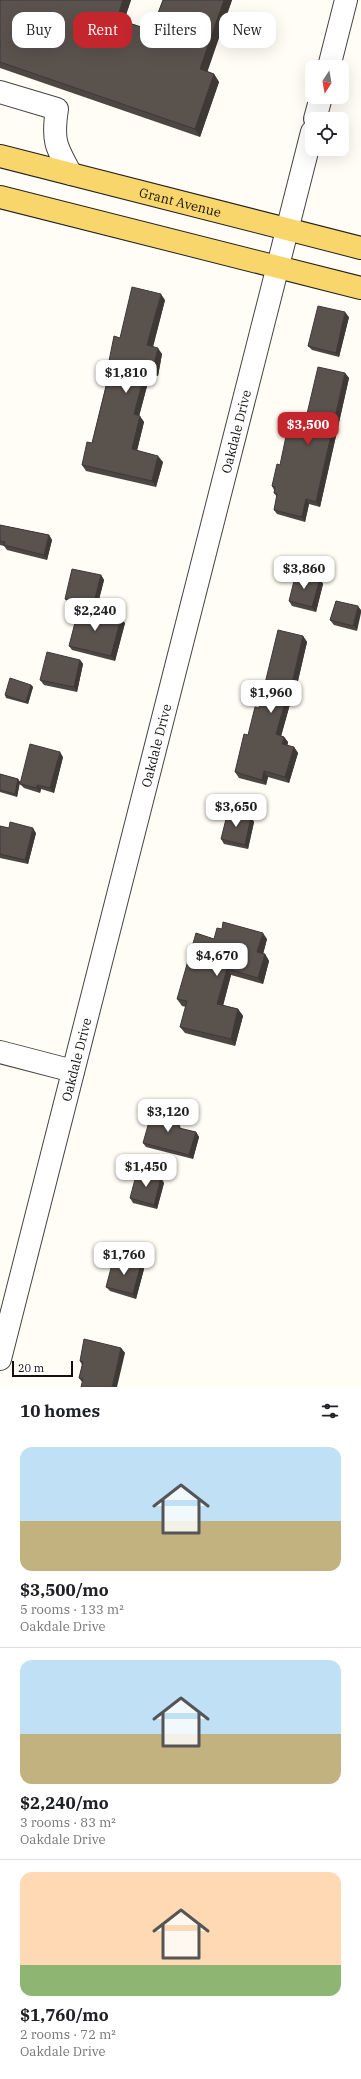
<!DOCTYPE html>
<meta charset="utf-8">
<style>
:root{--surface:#fff;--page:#f2f2f2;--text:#202124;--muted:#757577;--line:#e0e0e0;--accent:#c4262e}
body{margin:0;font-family:"IBM Plex Serif",serif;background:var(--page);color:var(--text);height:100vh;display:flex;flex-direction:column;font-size:15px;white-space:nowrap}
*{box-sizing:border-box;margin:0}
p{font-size:13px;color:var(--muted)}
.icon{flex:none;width:22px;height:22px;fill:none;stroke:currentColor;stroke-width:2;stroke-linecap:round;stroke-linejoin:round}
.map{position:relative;height:1387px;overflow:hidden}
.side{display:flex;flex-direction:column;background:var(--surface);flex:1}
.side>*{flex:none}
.guide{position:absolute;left:12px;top:12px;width:337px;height:36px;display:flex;gap:8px}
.needle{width:26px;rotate:191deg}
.tools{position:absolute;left:305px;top:60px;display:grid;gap:8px}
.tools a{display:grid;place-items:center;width:44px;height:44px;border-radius:8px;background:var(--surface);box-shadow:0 4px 16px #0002;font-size:20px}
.scale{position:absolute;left:12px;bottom:10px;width:61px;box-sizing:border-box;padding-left:4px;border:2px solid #111;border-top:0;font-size:11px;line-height:14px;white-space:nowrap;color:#111;-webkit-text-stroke:3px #fff;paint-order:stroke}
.price{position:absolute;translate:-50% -34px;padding:0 9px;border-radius:8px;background:#fff;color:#222;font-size:13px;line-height:26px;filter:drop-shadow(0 1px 2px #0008)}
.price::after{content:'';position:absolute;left:50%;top:24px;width:12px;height:9px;margin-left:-6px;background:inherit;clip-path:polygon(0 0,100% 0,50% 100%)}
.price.selected{background:var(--accent);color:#fff}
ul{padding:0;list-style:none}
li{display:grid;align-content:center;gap:8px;height:212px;padding:0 20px}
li+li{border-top:1px solid var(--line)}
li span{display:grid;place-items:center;height:124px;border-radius:12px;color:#555}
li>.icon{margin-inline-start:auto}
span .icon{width:72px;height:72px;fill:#fffc;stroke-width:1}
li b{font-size:17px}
h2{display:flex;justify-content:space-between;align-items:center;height:48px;padding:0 20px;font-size:17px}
.pill{padding:0 14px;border-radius:12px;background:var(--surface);box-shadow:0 4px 16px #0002;font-size:14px;line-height:36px}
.pill.selected{background:var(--accent);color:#fff}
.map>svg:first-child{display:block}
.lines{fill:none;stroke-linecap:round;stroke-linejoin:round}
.minor-casing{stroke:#444;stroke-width:24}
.major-casing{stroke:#222;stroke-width:24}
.minor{stroke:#fff;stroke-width:22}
.major{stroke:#f9d66b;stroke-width:22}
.wall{fill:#4d4742}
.shaded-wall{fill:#3f3936}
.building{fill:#5a524d;stroke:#3f3936}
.labels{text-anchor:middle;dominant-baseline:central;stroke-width:4;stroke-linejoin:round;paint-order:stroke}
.street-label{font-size:13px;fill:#111;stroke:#fff}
</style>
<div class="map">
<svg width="361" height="1387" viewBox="0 0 361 1387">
<rect width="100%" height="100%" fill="#fffdf5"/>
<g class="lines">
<defs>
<g id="minor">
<polyline points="329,67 346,0"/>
<path d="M0,92L57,109C52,141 56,147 71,174"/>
<polyline points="315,119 321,97"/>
<polyline points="0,1052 73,1071"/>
<path id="s1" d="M0,1359L312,132"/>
</g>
<g id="major">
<path id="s2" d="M0,156L361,248"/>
<polyline points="0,197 361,288"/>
</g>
</defs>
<use href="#minor" class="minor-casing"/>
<use href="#major" class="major-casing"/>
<use href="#minor" class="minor"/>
<use href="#major" class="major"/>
</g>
<g class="wall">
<polygon points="0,0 131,0 124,21 147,29 155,21 163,0 232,0 207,71 214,74 219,82 200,137 0,68"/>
<polygon points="165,300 153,346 162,354 158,376 150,375 139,416 144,422 137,450 163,462 156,487 86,471 82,465 92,443 111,365 109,361 120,338"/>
<polygon points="349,317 339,357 312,350 308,346"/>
<polygon points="345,373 349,378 320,507 309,504 305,522 277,514 274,510 277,497 274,493 274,490 272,486 280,465 306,418"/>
<polygon points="0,525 49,535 52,540 47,560 7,550 4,546 0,545"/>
<polygon points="101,575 104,580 96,611 69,604 65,599"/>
<polygon points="320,579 323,584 316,612 292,606 289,601"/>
<polygon points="336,601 357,631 334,625 330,620"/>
<polygon points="125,623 115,661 72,650 69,646"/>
<polygon points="303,636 307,642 294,698 292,697 281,736 284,737 288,742 287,745 294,747 298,753 289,783 268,777 266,785 239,778 235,772 248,735 259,708"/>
<polygon points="80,660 83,664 77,692 44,685 40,680"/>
<polygon points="31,685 33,687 28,704 6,698 5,695"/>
<polygon points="63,757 54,793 41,789 40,793 24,788 20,784"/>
<polygon points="0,774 18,779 20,782 17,797 0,792"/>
<polygon points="251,817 254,822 248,849 224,844 221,839"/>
<polygon points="0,826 9,828 36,833 28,864 0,858"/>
<polygon points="222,929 267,939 263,954 265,954 269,961 263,984 231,975 223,1005 238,1009 243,1016 235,1046 185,1033 180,1027 186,1007 182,1006 177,999 214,939"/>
<polygon points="180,1119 178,1125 182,1129 196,1132 199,1137 193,1159 146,1147 143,1143"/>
<polygon points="161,1178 164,1183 157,1209 133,1203 130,1198"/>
<polygon points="141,1264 144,1269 136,1299 110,1291 106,1287"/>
<polygon points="121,1348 125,1353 82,1382 79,1378 82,1365 80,1361"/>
</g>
<g class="shaded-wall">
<polygon points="123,0 131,0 122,26 117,19"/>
<polygon points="224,0 232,0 206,76 200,69"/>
<polygon points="214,74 219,82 200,137 195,129"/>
<polygon points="161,294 165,300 152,351 147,345"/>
<polygon points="345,312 349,317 339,357 336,353"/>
<polygon points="158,348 162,354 158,376 153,370"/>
<polygon points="146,369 150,375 138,420 134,414"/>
<polygon points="345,373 349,378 320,507 316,502"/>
<polygon points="140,416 144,422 136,455 132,449"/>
<polygon points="158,456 163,462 156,487 152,481"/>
<polygon points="306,499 309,504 305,522 302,517"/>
<polygon points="49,535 52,540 47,560 44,555"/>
<polygon points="101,575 104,580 96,611 93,606"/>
<polygon points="320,579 323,584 316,612 312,607"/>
<polygon points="358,606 361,610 361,613 357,631 353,626"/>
<polygon points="121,618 125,623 115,661 111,656"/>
<polygon points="303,636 307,642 294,698 290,692"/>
<polygon points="80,660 83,664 77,692 74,687"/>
<polygon points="31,685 33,687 28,704 26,702"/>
<polygon points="288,692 292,697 280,740 276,734"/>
<polygon points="284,737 288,742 287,750 282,744"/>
<polygon points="294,747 298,753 289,783 285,777"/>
<polygon points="60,752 63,757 54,793 50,788"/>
<polygon points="264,771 268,777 266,785 262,780"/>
<polygon points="18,779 20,782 17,797 15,794"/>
<polygon points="37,785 41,789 40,793 37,788"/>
<polygon points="251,817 254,822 248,849 245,845"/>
<polygon points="33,828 36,833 28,864 25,860"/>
<polygon points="263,933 267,939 262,958 257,952"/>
<polygon points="265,954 269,961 263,984 258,978"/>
<polygon points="227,969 231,975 222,1010 217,1004"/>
<polygon points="238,1009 243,1016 235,1046 231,1039"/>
<polygon points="176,1114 180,1119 177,1128 174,1124"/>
<polygon points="196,1132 199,1137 193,1159 189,1155"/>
<polygon points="161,1178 164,1183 157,1209 154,1205"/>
<polygon points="141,1264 144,1269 136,1299 133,1294"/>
<polygon points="121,1348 125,1353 117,1387 112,1387"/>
</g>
<g class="building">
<polygon points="0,0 123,0 117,19 147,29 150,19 155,21 163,0 224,0 200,69 214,74 195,129 0,62"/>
<polygon points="132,287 161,294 147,345 158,348 153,370 146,369 134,414 140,416 132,449 158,456 152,481 82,465 87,442 92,443 112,362 109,361 114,336 120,338"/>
<polygon points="318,306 345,312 336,353 308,346"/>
<polygon points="318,367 345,373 316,502 306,499 302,517 274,510 277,494 274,493 275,487 272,486 277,464 280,465 290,417 306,418"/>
<polygon points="0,525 49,535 44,555 4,545 5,542 0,541"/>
<polygon points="72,569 101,575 93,606 65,599"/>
<polygon points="296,573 320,579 312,607 289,601"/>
<polygon points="336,601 358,606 353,626 330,620"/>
<polygon points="79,607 121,618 111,656 69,646"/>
<polygon points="278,630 303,636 290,692 288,692 276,734 284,737 282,744 294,747 285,777 264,771 262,780 235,772 244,734 248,735 255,707 259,708"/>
<polygon points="47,652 80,660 74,687 40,680"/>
<polygon points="10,678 31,685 26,702 5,695"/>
<polygon points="30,744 60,752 50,788 37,785 37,788 20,784"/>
<polygon points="0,774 18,779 15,794 0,790"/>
<polygon points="228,811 251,817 245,845 221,839"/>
<polygon points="10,822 33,828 25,860 0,854 0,826 9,828"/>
<polygon points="223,922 263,933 257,952 265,954 258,978 227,969 217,1004 238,1009 231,1039 180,1027 187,1001 177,999 196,933 214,939 217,928 222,929"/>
<polygon points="153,1108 176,1114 174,1124 180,1126 179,1128 196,1132 189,1155 143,1143"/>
<polygon points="137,1172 161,1178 154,1205 130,1198"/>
<polygon points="114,1257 141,1264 133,1294 106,1287"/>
<polygon points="84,1339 121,1348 112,1387 81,1387 83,1379 79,1378 83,1362 80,1361"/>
</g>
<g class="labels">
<g class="street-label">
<text stroke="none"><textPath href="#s2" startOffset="186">Grant Avenue</textPath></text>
<text stroke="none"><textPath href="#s1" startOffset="957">Oakdale Drive</textPath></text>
<text stroke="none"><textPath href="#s1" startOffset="633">Oakdale Drive</textPath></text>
<text stroke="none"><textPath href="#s1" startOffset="309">Oakdale Drive</textPath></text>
</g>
</g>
</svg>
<div class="tools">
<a><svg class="needle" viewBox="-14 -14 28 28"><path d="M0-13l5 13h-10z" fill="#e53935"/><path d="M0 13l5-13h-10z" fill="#757577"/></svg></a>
<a><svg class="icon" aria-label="locate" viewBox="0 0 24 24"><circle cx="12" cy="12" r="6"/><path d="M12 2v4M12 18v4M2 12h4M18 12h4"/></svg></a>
</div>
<div class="scale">20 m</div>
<b class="price" style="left:126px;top:394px">$1,810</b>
<b class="price selected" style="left:308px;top:446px">$3,500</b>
<b class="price" style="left:304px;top:590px">$3,860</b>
<b class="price" style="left:95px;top:632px">$2,240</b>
<b class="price" style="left:271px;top:714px">$1,960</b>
<b class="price" style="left:236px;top:828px">$3,650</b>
<b class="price" style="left:217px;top:977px">$4,670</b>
<b class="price" style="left:168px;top:1133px">$3,120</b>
<b class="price" style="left:146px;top:1188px">$1,450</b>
<b class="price" style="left:124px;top:1276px">$1,760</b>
<div class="guide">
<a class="pill">Buy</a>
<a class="pill selected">Rent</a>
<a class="pill">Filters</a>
<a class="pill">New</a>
</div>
</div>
<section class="side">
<h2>10 homes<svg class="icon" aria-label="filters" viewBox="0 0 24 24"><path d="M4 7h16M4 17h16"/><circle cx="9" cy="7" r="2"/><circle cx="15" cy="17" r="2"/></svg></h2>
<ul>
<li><span style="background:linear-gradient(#bfe0f5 60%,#c2b280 0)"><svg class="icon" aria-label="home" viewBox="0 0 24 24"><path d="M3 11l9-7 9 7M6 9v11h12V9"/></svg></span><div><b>$3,500/mo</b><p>5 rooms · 133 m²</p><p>Oakdale Drive</p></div></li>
<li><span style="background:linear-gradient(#bfe0f5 60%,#c2b280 0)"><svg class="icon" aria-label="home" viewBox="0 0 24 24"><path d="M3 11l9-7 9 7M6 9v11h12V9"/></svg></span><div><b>$2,240/mo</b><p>3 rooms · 83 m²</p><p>Oakdale Drive</p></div></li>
<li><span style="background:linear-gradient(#ffd9b3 75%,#8fb573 0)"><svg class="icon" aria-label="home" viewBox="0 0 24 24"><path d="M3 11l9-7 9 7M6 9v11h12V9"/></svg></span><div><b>$1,760/mo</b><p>2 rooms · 72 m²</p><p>Oakdale Drive</p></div></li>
</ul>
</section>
